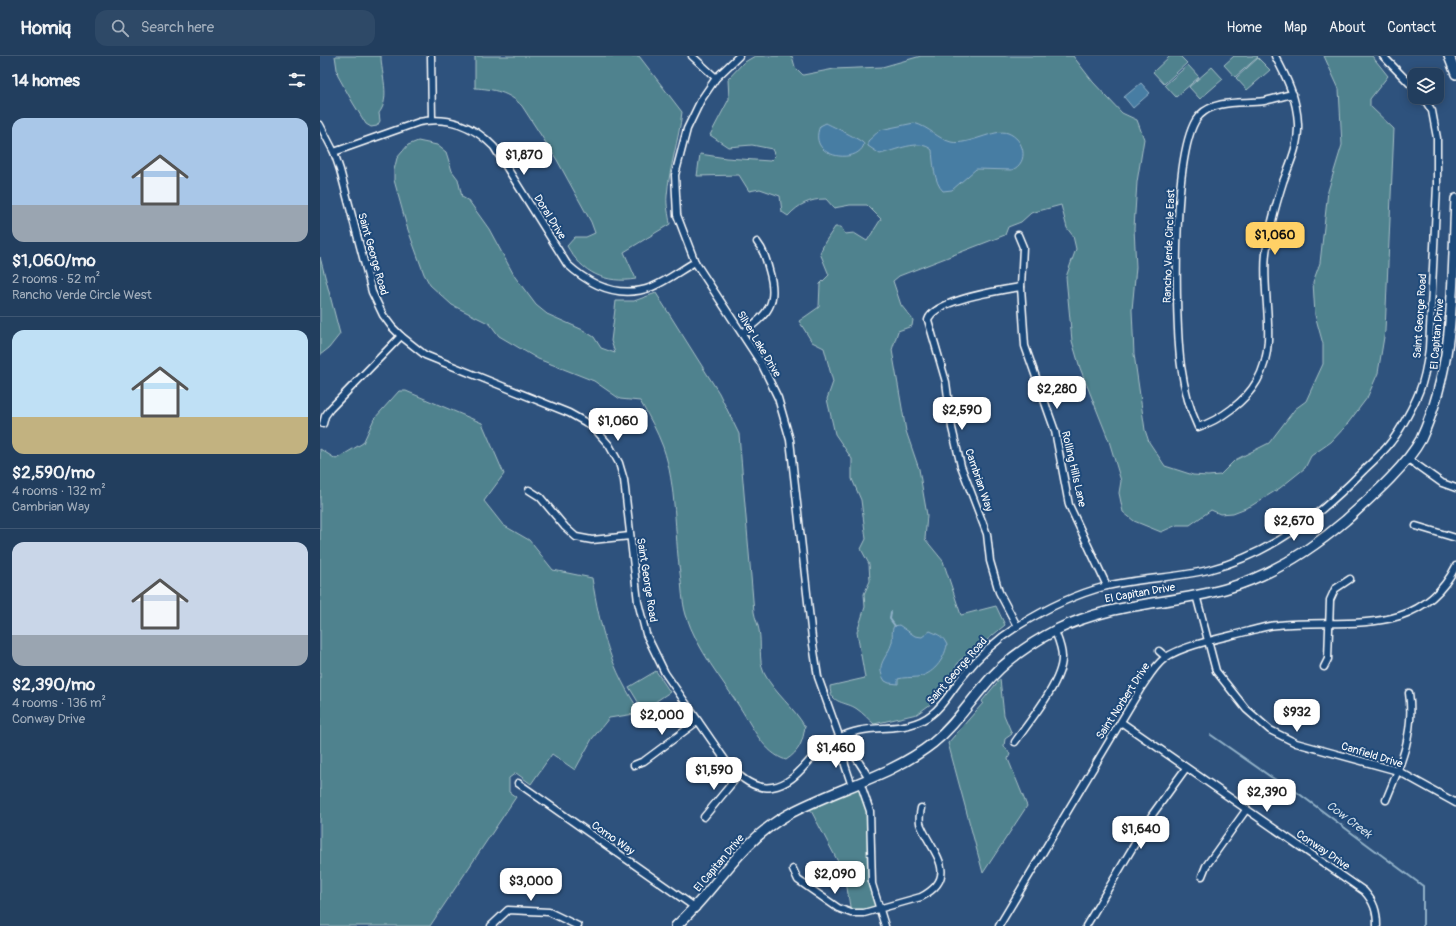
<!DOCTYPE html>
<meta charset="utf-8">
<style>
:root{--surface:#223e5e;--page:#2e4967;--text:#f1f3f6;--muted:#a2aebc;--line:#3f5773;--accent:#ffd166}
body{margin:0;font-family:Pangolin,sans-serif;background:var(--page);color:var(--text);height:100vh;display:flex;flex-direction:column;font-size:15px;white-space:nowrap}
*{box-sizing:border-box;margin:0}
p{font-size:13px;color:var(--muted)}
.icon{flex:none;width:22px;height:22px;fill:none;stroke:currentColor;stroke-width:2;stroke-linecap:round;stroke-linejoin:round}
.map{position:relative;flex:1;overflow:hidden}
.drawer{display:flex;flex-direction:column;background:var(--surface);width:320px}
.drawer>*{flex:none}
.controls{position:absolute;left:1088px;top:12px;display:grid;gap:8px}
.controls a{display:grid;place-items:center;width:36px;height:36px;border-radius:8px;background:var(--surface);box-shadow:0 2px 10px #0003,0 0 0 1px var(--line);font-size:20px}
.price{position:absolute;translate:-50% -34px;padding:0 9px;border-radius:8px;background:#fff;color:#222;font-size:13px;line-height:26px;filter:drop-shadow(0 1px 2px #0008)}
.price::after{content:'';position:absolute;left:50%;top:24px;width:12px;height:9px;margin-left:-6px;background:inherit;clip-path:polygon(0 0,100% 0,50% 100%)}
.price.selected{background:var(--accent);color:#111}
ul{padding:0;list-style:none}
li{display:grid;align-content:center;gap:8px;height:212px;padding:0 12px}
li+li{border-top:1px solid var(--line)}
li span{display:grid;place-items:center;height:124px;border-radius:12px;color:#555}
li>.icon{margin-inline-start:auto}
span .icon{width:72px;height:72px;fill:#fffc;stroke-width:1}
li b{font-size:17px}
h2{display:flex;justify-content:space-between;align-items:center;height:48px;padding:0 12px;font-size:17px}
header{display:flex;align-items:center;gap:24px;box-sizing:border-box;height:56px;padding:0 20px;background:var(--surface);border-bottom:1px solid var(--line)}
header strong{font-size:19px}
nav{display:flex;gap:22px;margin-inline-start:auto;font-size:14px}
.search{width:280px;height:36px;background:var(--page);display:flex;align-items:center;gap:10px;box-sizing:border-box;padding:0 14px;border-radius:12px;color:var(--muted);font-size:15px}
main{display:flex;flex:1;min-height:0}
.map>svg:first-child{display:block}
.green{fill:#4f828e;stroke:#a7c0c6}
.water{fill:#477da3;stroke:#91b1c8}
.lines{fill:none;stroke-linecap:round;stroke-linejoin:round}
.stream{stroke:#91b1c8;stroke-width:2}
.street-casing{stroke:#fff;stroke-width:9}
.secondary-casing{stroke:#fff;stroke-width:12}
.street{stroke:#1f4a7a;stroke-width:6}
.secondary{stroke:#1f4a7a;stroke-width:9}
.labels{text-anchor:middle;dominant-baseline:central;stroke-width:4;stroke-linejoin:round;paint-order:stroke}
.street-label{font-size:11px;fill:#fff;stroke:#1f4a7a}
.water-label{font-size:12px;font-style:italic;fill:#d1dee8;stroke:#1f4a7a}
</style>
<header>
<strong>Homiq</strong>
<div class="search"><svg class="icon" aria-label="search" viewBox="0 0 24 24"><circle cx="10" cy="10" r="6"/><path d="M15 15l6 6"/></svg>Search here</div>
<nav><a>Home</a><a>Map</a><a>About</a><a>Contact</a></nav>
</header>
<main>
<section class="drawer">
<h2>14 homes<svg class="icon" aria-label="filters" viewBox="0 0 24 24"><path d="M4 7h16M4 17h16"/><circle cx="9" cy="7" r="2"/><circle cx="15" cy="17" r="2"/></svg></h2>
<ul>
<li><span style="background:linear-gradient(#a9c7e8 70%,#9aa5b1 0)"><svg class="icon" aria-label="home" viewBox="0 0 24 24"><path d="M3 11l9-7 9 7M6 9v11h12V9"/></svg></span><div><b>$1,060/mo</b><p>2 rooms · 52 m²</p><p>Rancho Verde Circle West</p></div></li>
<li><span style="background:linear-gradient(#bfe0f5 70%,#c2b280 0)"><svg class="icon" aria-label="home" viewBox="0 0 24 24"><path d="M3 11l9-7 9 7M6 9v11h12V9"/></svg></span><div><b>$2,590/mo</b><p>4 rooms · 132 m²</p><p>Cambrian Way</p></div></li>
<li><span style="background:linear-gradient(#c9d6e8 75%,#9aa5b1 0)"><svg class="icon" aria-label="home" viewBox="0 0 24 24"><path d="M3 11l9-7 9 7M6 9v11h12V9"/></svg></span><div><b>$2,390/mo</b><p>4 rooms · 136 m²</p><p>Conway Drive</p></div></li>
</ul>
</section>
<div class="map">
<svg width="1136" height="870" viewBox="0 0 1136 870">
<rect width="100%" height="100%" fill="#2e527d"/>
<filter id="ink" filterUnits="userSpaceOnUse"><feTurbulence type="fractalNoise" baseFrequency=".025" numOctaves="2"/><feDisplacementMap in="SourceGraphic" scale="8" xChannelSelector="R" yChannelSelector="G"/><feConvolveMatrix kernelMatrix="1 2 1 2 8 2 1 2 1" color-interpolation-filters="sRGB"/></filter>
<g filter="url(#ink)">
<g class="green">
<path d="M15,0H61C61,18 71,42 59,57L60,65L57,70L51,71L46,68L33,47L18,20Z"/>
<path d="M155,0H319L362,56C359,84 349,112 347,140C346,149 349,159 350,168L304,196L316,223C286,228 262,217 247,190L255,181H266L275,177L271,166L237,104L202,50C189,36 173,33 155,32Z"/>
<path d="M435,0H472L475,11L483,19L514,13L562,11L601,0H753L773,26L802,57L817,64L824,83L817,126L814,172L816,211L812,254L814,298L825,374L829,386L845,410L873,419L888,420L900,419L915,404L949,387L975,353L986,345L1003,308V288L995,259L993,226L1000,207L1008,135L1022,89L1019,33L1004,0H1052L1068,20L1050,43V50L1074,73L1065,275L1058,317L1047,342L1025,371L1011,386L991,400L985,412L960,432L931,450L913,457L900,458L891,454L870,469H857L841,476L814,465L803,456L799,437L801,425L789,385L760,312L752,285L746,221L756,193L753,180L747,172L741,149L711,157L701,166L688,171L685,179L579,220L573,225L581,249L593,264L592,270L578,275L572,294L586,375L599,413L607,459L605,483L623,505L641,559L676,550L685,569L654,595L640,604L615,645L597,658L554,668C548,663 543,657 537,653C526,645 510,649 510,630L545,622L537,576L545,551L544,538L550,525L549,508L541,493L546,483L541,444L532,423V403L515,378L507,343L513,326L504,292L492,286L479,265L499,251L500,228L509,219L500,197L505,186L515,171H521L525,178L534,177L547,185L561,163L547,149H530L514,152L506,143C490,143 479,148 468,160L462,156L460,140L440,133L429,135L419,119L377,120L380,98L406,102L450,105L455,100L452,93L432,89L408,91L390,79L409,43L408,23L423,7Z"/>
<polygon points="850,0 860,0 867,7 844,28 833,16"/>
<polygon points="914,0 937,0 938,1 915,21 904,9"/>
<polygon points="938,2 950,14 927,34 916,22"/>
<polygon points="868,9 879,21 856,41 845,29"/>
<polygon points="892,11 903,23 880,43 869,31"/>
<path d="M98,85L117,89L126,96L132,115L138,123L142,141L149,145L169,173L195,221L216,249L227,258L263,274L274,281L281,292L295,297L291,285L296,245H314L336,237L399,337L419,378L434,556C435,562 438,568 439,574C442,588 438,603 444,617C455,638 474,651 485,671V670C483,685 480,695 466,704C444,697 433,672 421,653C402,623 377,594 366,559C362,546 362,531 360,517C354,476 357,431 343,391C337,375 329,360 320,345L300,343L274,325L218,303L179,280L170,268L132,249L110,229L104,218L87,171L74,124V114L77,102L88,89Z"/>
<polygon points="0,201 20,278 9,292 0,299"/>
<path d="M79,335H86L162,367L184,418L164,445L183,469L209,484L233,514L272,522C280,573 291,614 321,657L289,662L272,683L255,714L232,698L211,728L196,717L189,722V736L196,741L110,870H0V393L16,403L43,387L54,363Z"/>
<polygon points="336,615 350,636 323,654 309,631"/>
<polygon points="680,623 684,659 692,678 685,683 684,690 690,698 688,703 707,750 663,817 628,687 663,647 662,645"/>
<polygon points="540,726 550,755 552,828 558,853 531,857 525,819 488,749"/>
</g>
<g class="water">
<polygon points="821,27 830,37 813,52 804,41"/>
<path d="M506,67C512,70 542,84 544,88C539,109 486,103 500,70Z"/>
<path d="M594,67C611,72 616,82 631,86C648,90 675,72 688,77C704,83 710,106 692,114L656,113L632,134L623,135C614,127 613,105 612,94C600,82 574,95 560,98L548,90V85L560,74Z"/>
<path d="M579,569L595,580L602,581L610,575C619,579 623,580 627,589C624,604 613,619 597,621C591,622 584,621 578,623V628L569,627L565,625C554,608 568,602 572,586C573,580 571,575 574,570Z"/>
</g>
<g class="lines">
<g class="stream">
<polyline points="571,556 570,563 575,570"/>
<polyline points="891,679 951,721 974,734 1103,830 1103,870"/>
</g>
<defs>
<g id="street">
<polyline points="111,0 112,63"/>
<polyline points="372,0 396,22"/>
<polyline points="419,0 396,22 381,44 367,73 355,119 357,159 375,206 441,307 458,342 470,384 492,582 498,621 523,691 525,709 532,730"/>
<path d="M955,0C967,22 977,43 978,68C979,89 970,107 963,126C956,148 949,174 946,197C941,239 959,287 937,325C925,346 900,364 878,371C869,352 864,331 861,310C855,268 851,86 880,59C896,43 923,48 944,45C953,43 963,40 973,38"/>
<polyline points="1063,0 1095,33"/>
<path d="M0,69L14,96L20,114L52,236L63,259L72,271L81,280L105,299L249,357L265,366L275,373L289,389L299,407L304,424L318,546L326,578L345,617L410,711C421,722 435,734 452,731C473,728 483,710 497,697C503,691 512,686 519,682C548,665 585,680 612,658C625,648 632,633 643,620C658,601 677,583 698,570C725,553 756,538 787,530C820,522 855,522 888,514C951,498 999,460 1043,415C1052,406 1063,397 1071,386C1080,375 1094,349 1099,336C1105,322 1107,308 1109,293L1117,130V82L1112,55L1103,41"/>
<path d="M14,96L99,66C128,60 154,70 174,91L247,208C271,230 300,243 332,231C347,225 361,214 375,206"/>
<polyline points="698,179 703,191 701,231 705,290 735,375 749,449 787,530"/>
<path d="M422,277C448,258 459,248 449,214C446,203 444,195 437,186"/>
<polyline points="3,368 5,360 10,353 81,280"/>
<polyline points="1087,402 1122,427 1136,432"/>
<polyline points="209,434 220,441 245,471 256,481 272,484 310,480"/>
<polyline points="1096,470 1136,482"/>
<polyline points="876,539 896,615 926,653 950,674 976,687 1078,715 1136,747"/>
<path d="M697,570L679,536L670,505L667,478L641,410L632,372L626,326L608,264C614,244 681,234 701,231"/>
<polyline points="839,595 846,601"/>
<polyline points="1004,611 1008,603 1010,544 1015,533 1030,523"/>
<path d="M801,666L1044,835C1054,846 1057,855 1057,870"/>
<path d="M695,686C709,666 743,625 742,601C742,592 738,583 735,575"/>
<polyline points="523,691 537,703 549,722"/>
<polyline points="314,709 324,705 378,665"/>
<polyline points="540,726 550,755 552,828 565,870"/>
<polyline points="198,727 376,852"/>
<path d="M1066,744C1081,708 1095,676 1089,637"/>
<polyline points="384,761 418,720"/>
<path d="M473,813L478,824L518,852L531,857H544L601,841C641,820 612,796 601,770C598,764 600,758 601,752"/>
<polyline points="882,820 886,810 926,754"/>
<polyline points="171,870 188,854 229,856 258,870"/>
<path d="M679,870L821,632C828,622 835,609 845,602C863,589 907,581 929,575C939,573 949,569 958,569C1025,562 1099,584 1136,510"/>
<polyline points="766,870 832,759 866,712"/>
</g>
<g id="secondary">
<polyline points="1129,0 1136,18"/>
<path d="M356,870C395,835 419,786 467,759C514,733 570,721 613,687C633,671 646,651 663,631C682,607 709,588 736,574C792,546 847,549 905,533C950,520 991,494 1026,464C1049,443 1086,411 1101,383C1136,307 1132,227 1136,143"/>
</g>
</defs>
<use href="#street" class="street-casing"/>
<use href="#secondary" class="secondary-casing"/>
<use href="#street" class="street"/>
<use href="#secondary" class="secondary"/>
</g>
</g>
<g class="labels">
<g class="street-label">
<text transform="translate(230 161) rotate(58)">Doral Drive</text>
<text transform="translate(849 190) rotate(-88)">Rancho Verde Circle East</text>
<text transform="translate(53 198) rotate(74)">Saint George Road</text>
<text transform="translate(1100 260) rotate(-86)">Saint George Road</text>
<text transform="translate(1117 278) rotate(-85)">El Capitan Drive</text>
<text transform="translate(439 288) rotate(59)">Silver Lake Drive</text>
<text transform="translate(754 413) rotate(77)">Rolling Hills Lane</text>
<text transform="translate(659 424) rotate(71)">Cambrian Way</text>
<text transform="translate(327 524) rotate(81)">Saint George Road</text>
<text transform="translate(820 537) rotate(-10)">El Capitan Drive</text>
<text transform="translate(637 615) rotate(-49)">Saint George Road</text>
<text transform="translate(803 645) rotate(-57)">Saint Norbert Drive</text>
<text transform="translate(1052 699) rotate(17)">Canfield Drive</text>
<text transform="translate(293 782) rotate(35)">Como Way</text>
<text transform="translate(1003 794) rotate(34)">Conway Drive</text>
<text transform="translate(399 807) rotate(-50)">El Capitan Drive</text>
</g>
<g class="water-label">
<text transform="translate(1029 764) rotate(37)">Cow Creek</text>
</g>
</g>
</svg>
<div class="controls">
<a><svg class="icon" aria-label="layers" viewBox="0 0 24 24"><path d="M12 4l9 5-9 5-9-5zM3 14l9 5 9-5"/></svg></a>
</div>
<b class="price" style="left:204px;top:120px">$1,870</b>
<b class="price selected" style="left:955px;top:200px">$1,060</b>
<b class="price" style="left:737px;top:354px">$2,280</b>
<b class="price" style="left:642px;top:375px">$2,590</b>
<b class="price" style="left:298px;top:386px">$1,060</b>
<b class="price" style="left:974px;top:486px">$2,670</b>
<b class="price" style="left:977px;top:677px">$932</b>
<b class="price" style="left:342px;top:680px">$2,000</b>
<b class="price" style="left:516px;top:713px">$1,460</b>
<b class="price" style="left:394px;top:735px">$1,590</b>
<b class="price" style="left:947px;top:757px">$2,390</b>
<b class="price" style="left:821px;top:794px">$1,640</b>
<b class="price" style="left:515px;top:839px">$2,090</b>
<b class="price" style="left:211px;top:846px">$3,000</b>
</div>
</main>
